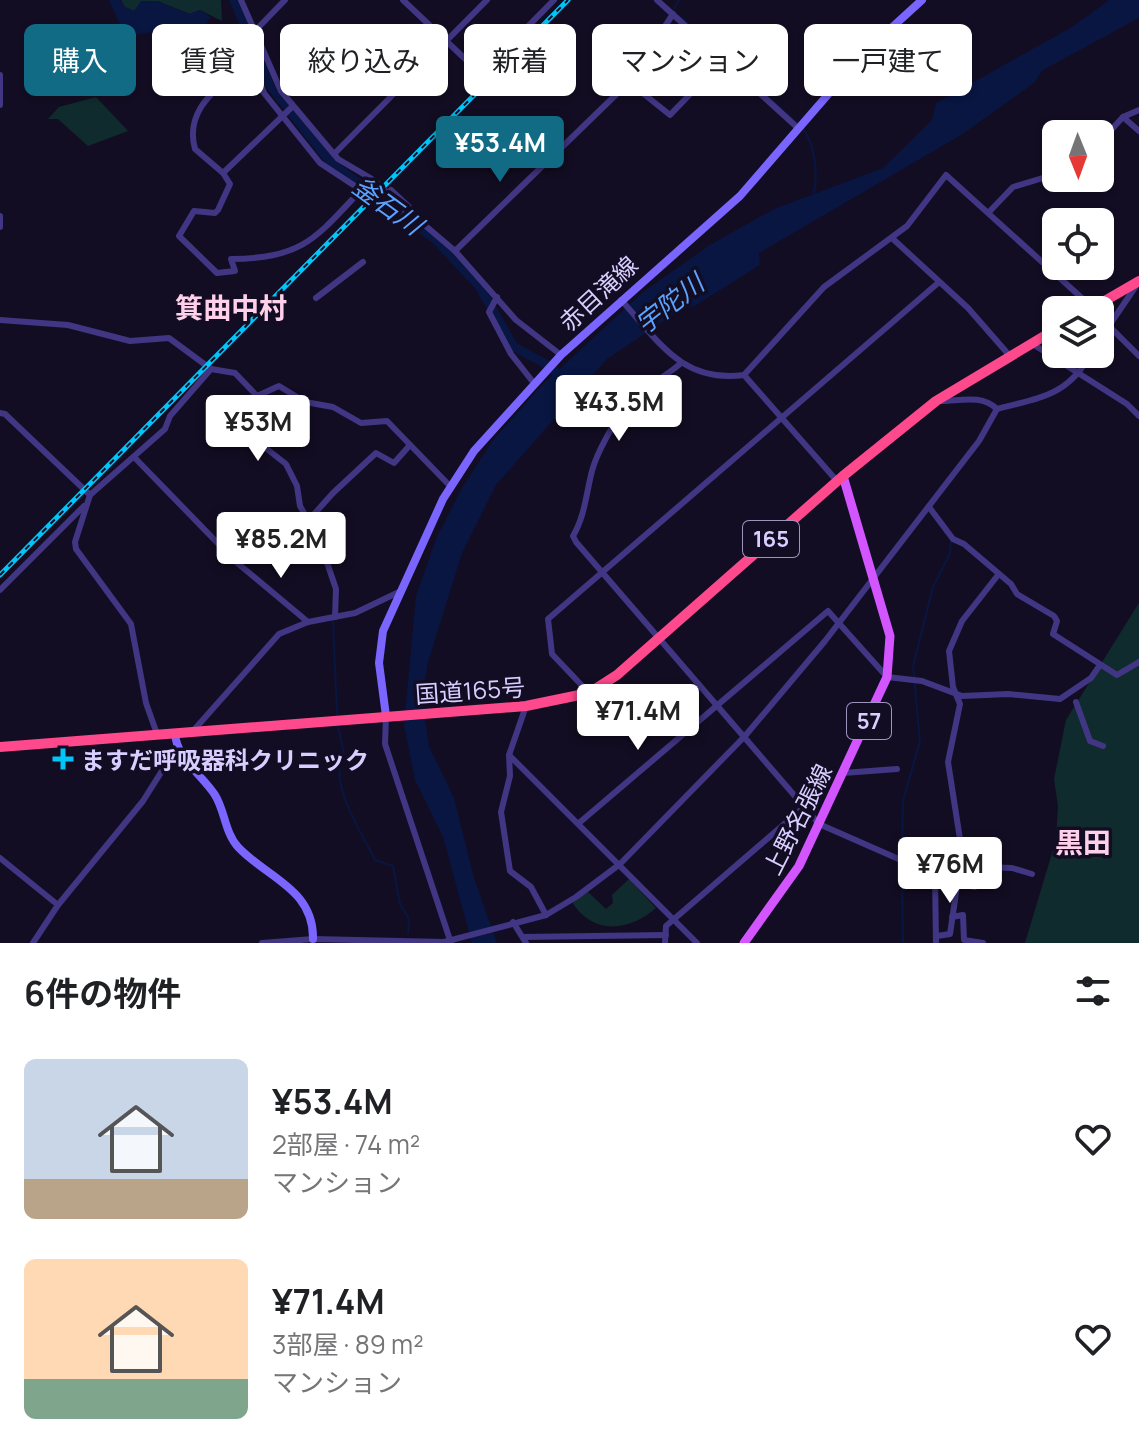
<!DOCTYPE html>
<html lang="ja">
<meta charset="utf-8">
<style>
:root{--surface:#fff;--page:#f6f6f6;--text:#202124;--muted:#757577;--accent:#126b84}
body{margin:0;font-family:Manrope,"Noto Sans JP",sans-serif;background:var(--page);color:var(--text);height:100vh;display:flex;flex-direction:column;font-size:30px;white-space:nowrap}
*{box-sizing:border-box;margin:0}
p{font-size:26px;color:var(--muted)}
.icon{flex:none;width:44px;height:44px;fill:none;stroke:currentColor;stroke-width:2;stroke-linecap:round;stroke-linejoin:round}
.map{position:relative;height:943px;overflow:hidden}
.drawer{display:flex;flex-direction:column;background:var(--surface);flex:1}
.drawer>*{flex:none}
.hud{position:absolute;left:24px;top:24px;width:1092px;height:72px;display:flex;gap:16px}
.needle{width:52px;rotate:179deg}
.tools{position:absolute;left:1042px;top:120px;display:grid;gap:16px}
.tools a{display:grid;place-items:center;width:72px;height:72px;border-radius:12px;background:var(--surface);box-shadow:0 2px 6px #0004;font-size:40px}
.price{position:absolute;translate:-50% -68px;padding:0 18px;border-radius:8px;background:#fff;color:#222;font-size:26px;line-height:52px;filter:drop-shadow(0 2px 4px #0008)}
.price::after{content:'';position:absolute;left:50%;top:48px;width:24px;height:18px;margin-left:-12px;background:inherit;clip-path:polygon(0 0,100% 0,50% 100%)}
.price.on{background:var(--accent);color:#fff}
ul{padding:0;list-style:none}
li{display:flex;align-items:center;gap:24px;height:200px;padding:0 24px}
li span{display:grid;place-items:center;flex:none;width:224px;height:160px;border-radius:12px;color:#555}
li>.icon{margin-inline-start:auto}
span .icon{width:96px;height:96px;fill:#fffc;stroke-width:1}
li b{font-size:34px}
h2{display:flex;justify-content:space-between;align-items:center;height:96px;padding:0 24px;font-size:34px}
.pill{padding:0 28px;border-radius:12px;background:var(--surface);box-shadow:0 2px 6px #0004;font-size:28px;line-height:72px}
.pill.on{background:var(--accent);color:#fff}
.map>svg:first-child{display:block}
.green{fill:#102b2d}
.water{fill:#081641}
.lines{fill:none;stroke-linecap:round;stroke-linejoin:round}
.stream{stroke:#081641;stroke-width:2}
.river{stroke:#081641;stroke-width:9}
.street{stroke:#413683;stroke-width:6}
.secondary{stroke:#7a65ff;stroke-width:8}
.primary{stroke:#d255ff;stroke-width:9}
.highway{stroke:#ff498d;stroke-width:10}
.rail-casing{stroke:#00c5f9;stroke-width:5}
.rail{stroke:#130d23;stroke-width:2;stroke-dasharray:6;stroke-linecap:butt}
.poi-dot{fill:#00c5f9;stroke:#130d23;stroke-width:3}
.labels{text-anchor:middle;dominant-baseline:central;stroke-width:7;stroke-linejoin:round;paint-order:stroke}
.shield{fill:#130d23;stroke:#9e94bd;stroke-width:2}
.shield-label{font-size:22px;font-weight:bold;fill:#d9ceff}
.street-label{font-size:24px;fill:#d9ceff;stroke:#130d23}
.poi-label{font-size:24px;font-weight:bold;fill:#d9ceff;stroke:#130d23;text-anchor:start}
.water-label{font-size:26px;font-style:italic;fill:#5ca2ff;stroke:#130d23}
.quarter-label{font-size:28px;font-weight:bold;fill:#ffd0e9;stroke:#130d23}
</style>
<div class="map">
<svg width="1139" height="943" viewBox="0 0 1139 943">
<rect width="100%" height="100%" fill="#130d23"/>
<g class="green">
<polygon points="121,0 221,0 222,21 200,10 190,14 157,1 134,11 125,7"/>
<polygon points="96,97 128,131 88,146 58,119 48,119 59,107"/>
<polygon points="1139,603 1139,943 1025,943 1056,840 1058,806 1054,779 1066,720"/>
<path d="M629,879L656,908C630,931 593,936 572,902L588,892L606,909L613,903L612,895Z"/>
</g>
<g class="water">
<path d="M109,0H120L125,7L134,11L141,1H157L189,14L200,10L210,17L187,61C180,53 169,33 157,32C143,31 137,38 123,31Z"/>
<polygon points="1109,0 1139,0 1139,18 1043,70 1034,83 961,135 759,253 760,265 693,307 682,309 607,359 496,485 462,553 428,662 422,698 429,746 454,798 474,878 497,943 472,943 443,837 415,780 404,725 416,596 436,539 462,488 493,440 541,386 643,292 708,246 774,209 883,168 932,120 936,103 1072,27"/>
</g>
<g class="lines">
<g class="stream">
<polyline points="673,11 679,0"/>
<polyline points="678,15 688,23"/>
<polyline points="692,26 797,123"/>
<path d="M802,127C815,144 818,172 814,193"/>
<polyline points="307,526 315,537"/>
<polyline points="333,620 337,715"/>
<path d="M338,726L344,754C327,782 362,833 375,860L393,866L400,904L409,919L408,933"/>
<polyline points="902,857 903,801 920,741 913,666 933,587 950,553 951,541"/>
<polyline points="902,863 903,943"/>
</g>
<polyline class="river" points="234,0 269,84 331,163 435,239 479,286 514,347 546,364 563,378"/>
<g class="street">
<polyline points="241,0 281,91 338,159 372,179 407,210 400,219"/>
<polyline points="403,0 481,74 554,0"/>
<polyline points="657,0 799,129"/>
<polyline points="254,32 285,0"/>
<path d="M249,57L264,93L320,163L361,190C315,239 303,258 231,259L235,271L217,273L179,236L194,211L215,213L218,210L230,184L223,173L195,149C183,106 224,85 249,57Z"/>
<polyline points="0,75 0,105"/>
<polyline points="629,82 670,115 725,58"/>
<polyline points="1123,117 1139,131"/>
<polyline points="1100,142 1123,117 1139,110"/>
<polyline points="334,154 487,0"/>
<polyline points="223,173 293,106"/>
<polyline points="391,190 409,207 407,210 455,251 516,320 561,355"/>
<polyline points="989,212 1013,187 1056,174"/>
<polyline points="0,216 0,227"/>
<polyline points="893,239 968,308 1009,355"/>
<polyline points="455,251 628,83 673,14"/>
<polyline points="497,297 489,312 511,354 533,382"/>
<polyline points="316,298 363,262"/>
<path d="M621,300C659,341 681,383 744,375L824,287L907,226L946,175L1094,309"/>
<polyline points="1100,317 1139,356"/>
<polyline points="0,320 68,325 130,341 169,338 211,369 235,373 257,396 249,425 253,438 286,464 297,486 300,506 319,539 336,589 335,617"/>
<polyline points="1100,339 1136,286"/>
<polyline points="1031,343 1127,404 1139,416"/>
<path d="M680,364C667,375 653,383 640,392C623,403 597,452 592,471C586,494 585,516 573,536L576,542L819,824L935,875L956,879"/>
<polyline points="744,375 837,481"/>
<polyline points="257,396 279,386 305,402 333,407 361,423 387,421 450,486"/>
<path d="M940,401C960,401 981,394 997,409"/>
<polyline points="0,413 5,414 90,495"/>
<polyline points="134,457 235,561 308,622"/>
<polyline points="929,507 953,539 964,544 1011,584 1017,594 1054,616 1057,621 1053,634 1117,675 1139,662"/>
<polyline points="235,561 250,541 289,542 333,493 376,453 394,463 410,445"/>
<polyline points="0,590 84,506"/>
<polyline points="589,693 552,654 548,619 938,283"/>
<polyline points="1076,702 1090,741 1103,746"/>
<polyline points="526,706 509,755 510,776 501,812 510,871 531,887 546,915"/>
<polyline points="386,716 385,744 451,943"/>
<polyline points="193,731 279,634 308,622 355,613 399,592"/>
<polyline points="157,734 146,703 131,624 76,549 75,542 90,495 165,429 170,416 211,369"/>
<polyline points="509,755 697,943"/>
<polyline points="843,773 897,769"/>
<polyline points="579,823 828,611 887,677 922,681 962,696 1008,694 1060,699 1091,678 1100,665"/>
<polyline points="0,858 58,905"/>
<polyline points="935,875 936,943"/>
<polyline points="956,883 975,887 984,867 1012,868 1032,874"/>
<polyline points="952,917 963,915 964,940 983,943"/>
<polyline points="513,922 526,943"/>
<polyline points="937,936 950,934 962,852 948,762 960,704 953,687 949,651 962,621 998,575"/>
<polyline points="523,937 666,935"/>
<polyline points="33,943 58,905 143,801 177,747"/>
<path d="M262,943L313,939L444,942L546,915L576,897L620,864L745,736L825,641L979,441L997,409C1042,397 1067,396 1091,354"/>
<polyline points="665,943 666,926 804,807"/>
</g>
<g class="secondary">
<polyline points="386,716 379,663 383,631 443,499 474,451 561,355 740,196 864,53 922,0"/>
<path d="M175,733C176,758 202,775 215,795C225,811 225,833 238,847C267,878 314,889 313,939"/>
</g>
<polyline class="primary" points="744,943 799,866 887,677 890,636 843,476"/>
<g class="highway">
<polyline points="1089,310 1139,281"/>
<polyline points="0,747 526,706 589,693 617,675 843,476 936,401 1056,329"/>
</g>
<defs>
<polyline id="rail" points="0,575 568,0"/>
</defs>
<use href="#rail" class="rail-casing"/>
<use href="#rail" class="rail"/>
</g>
<path class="poi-dot" d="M59 747h8v8h8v8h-8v8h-8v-8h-8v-8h8z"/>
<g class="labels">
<g class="shield">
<rect x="743" y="521" width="56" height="36" rx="6"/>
<rect x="847" y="703" width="44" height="36" rx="6"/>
</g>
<g class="shield-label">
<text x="771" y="539">165</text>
<text x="869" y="721">57</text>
</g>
<g class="street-label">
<text transform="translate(598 293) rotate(-43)">赤目滝線</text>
<text transform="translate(470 690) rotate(-4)">国道165号</text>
<text transform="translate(797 819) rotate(-63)">上野名張線</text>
</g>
<g class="poi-label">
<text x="81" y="759">ますだ呼吸器科クリニック</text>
</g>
<g class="water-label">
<text transform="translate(388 205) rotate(36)">釜石川</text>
<text transform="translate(669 303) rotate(-38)">宇陀川</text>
</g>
<g class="quarter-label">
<text x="231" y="307">箕曲中村</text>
<text x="1083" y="842">黒田</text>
</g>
</g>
</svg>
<div class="tools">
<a><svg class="needle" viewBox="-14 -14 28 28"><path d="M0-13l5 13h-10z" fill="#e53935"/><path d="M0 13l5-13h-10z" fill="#757577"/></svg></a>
<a><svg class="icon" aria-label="locate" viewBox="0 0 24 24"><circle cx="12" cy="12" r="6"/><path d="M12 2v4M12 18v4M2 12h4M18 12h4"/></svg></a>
<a><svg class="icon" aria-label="layers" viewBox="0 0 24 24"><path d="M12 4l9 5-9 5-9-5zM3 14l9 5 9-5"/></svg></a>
</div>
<b class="price on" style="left:500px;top:184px">¥53.4M</b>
<b class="price" style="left:619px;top:443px">¥43.5M</b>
<b class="price" style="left:258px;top:463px">¥53M</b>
<b class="price" style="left:281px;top:580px">¥85.2M</b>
<b class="price" style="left:638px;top:752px">¥71.4M</b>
<b class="price" style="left:950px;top:905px">¥76M</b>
<div class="hud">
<a class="pill on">購入</a>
<a class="pill">賃貸</a>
<a class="pill">絞り込み</a>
<a class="pill">新着</a>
<a class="pill">マンション</a>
<a class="pill">一戸建て</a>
</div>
</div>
<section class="drawer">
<h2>6件の物件<svg class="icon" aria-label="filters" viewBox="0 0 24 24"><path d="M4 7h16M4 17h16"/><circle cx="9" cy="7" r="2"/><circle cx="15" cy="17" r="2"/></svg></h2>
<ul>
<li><span style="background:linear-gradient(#c9d6e8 75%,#b9a48a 0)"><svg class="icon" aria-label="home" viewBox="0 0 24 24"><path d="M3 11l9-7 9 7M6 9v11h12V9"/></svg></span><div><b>¥53.4M</b><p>2部屋 · 74 m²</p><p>マンション</p></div><svg class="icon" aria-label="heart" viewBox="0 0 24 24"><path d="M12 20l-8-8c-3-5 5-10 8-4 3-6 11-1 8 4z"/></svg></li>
<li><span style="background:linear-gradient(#ffd9b3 75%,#7fa58c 0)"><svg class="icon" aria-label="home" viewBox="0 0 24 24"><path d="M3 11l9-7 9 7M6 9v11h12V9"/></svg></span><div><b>¥71.4M</b><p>3部屋 · 89 m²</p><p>マンション</p></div><svg class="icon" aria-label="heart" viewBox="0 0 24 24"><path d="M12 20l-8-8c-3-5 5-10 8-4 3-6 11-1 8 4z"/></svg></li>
</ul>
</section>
